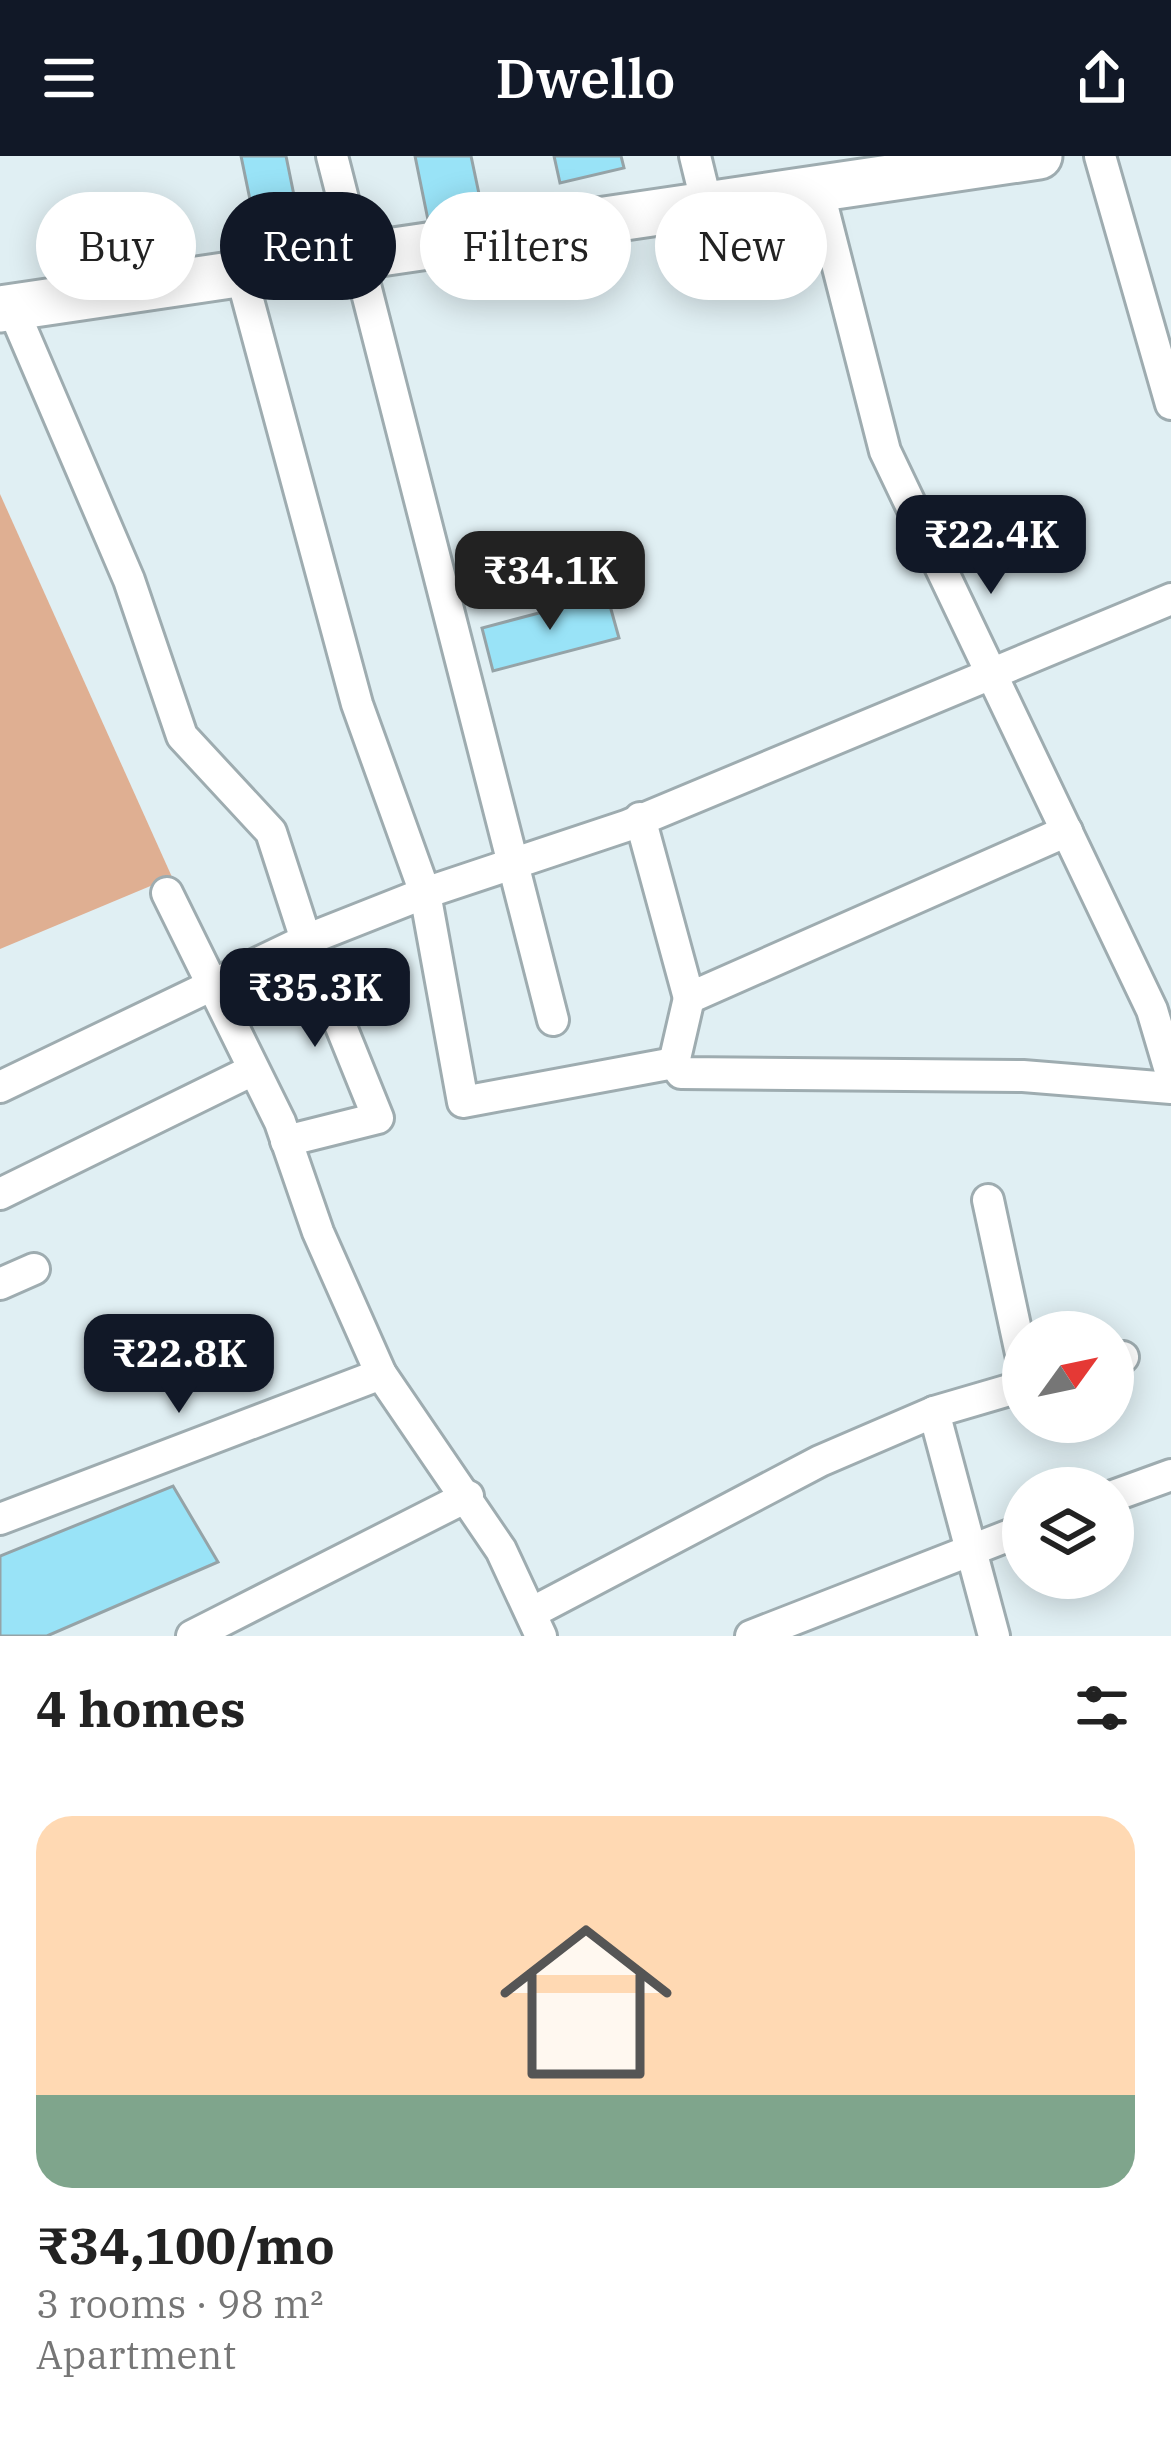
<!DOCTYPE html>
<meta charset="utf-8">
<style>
:root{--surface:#fff;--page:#f6f6f6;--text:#222;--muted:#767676;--accent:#111827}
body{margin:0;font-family:"IBM Plex Serif",serif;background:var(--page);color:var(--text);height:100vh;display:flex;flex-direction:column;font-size:45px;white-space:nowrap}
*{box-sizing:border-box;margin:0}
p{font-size:39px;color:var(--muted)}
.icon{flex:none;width:66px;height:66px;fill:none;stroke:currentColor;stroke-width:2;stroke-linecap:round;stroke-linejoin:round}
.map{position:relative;height:1480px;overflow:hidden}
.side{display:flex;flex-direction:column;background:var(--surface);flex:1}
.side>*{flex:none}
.top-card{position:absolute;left:36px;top:36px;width:1101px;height:108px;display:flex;gap:24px}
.needle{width:78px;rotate:57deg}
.fabs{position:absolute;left:1002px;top:1155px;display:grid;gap:24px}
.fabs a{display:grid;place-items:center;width:132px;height:132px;border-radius:50%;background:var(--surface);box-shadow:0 6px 30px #0003;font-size:60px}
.price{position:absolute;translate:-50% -102px;padding:0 27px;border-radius:24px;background:var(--accent);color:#fff;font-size:39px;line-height:78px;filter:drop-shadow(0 3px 6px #0008)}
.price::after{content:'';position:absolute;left:50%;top:72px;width:36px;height:27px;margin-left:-18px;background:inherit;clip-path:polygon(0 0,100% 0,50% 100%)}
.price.selected{background:#222;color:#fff}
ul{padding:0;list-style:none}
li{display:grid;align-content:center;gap:24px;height:636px;padding:0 36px}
li span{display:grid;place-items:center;height:372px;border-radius:36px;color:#555}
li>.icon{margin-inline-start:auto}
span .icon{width:216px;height:216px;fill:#fffc;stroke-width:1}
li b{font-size:51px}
h2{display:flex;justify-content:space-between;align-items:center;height:144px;padding:0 36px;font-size:51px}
.chip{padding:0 42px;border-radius:54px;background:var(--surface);box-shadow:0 6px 30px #0003;font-size:42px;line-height:108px}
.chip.selected{background:var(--accent);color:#fff}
header{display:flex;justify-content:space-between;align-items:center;height:156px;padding:0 36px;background:var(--accent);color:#fff;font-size:54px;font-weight:600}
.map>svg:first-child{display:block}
.green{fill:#dfaf92}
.building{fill:#99e3f7;stroke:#95a3a7;stroke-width:3}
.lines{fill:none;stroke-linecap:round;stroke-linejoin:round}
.minor-casing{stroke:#9eacb0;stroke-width:36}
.primary-casing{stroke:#9eacb0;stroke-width:51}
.minor{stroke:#fff;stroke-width:30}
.primary{stroke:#fff;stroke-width:45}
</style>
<header><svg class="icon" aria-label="menu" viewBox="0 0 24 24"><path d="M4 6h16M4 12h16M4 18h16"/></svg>Dwello<svg class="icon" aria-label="share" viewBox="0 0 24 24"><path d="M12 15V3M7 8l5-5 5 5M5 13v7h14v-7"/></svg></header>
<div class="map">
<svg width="1171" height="1480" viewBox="0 0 1171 1480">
<rect width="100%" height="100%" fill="#e0eff3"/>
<polygon class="green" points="0,338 172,721 0,793"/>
<g class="building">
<polygon points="241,0 286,0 298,59 255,68"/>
<polygon points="415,0 471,0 482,52 428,64"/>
<polygon points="554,0 621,0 624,12 560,27"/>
<polygon points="607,439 619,482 493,515 482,472"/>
<polygon points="173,1330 218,1406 47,1480 0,1480 0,1400"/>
</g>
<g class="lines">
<defs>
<g id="minor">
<polyline points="332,0 553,864"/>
<polyline points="695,0 707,49"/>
<polyline points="1100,0 1171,248"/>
<polyline points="818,33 885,295 1152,854 1171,918"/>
<polyline points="241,118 357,548 425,737 463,946 674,907"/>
<polyline points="12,151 129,424 182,580 271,676 306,784 378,962 286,985"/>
<polyline points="640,662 689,842 1067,675"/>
<polyline points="167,737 280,966 318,1076 381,1218 501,1394 541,1480"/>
<polyline points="689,842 674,907 681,917 1023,920 1171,932"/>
<polyline points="0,931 306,784 425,737 626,670 1171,443"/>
<polyline points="0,1038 253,914"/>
<polyline points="988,1044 1023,1207"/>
<polyline points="0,1128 34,1113"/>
<polyline points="1113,1204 1123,1201"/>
<polyline points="934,1256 994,1480"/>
<polyline points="1113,1340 1171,1319"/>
<polyline points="0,1363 381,1218"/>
<polyline points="531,1457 820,1305 934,1256 1023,1230"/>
<polyline points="192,1480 468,1340"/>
<polyline points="751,1480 1023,1374"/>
</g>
<polyline id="primary" points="0,153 1039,0"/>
</defs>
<use href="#minor" class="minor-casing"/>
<use href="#primary" class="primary-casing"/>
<use href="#minor" class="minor"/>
<use href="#primary" class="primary"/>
</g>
</svg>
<div class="fabs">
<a><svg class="needle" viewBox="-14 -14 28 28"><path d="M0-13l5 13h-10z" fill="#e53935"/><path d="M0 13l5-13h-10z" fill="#767676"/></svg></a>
<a><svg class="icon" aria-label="layers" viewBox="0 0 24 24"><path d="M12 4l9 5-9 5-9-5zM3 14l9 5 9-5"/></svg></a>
</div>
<b class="price" style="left:991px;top:441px">₹22.4K</b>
<b class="price selected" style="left:550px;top:477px">₹34.1K</b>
<b class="price" style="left:315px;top:894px">₹35.3K</b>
<b class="price" style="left:179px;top:1260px">₹22.8K</b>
<div class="top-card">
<a class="chip">Buy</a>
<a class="chip selected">Rent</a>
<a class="chip">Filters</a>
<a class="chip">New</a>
</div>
</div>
<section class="side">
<h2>4 homes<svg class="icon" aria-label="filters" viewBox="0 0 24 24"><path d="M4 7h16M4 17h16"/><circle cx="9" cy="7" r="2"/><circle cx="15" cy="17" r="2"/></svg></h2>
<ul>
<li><span style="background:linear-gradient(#ffd9b3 75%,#7fa58c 0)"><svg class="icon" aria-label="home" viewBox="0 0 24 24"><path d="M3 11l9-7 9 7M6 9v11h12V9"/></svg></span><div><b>₹34,100/mo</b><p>3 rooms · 98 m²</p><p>Apartment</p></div></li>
</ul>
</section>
